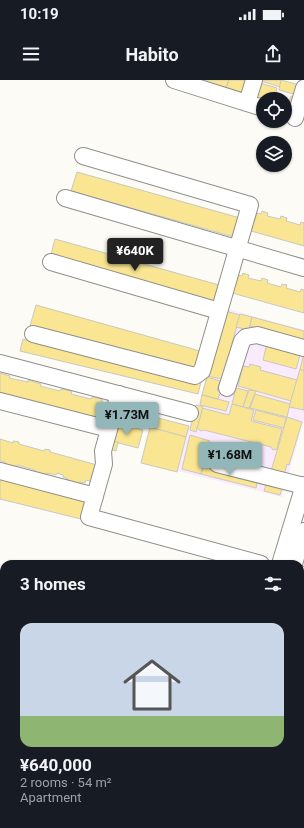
<!DOCTYPE html>
<meta charset="utf-8">
<style>
:root{--surface:#171b24;--page:#242831;--text:#f1f3f6;--muted:#9ea1a6;--line:#363941;--accent:#93b6b8}
body{margin:0;font-family:Roboto,sans-serif;background:var(--page);color:var(--text);height:100vh;display:flex;flex-direction:column;font-size:15px;white-space:nowrap}
*{box-sizing:border-box;margin:0}
p{font-size:13px;color:var(--muted)}
.icon{flex:none;width:22px;height:22px;fill:none;stroke:currentColor;stroke-width:2;stroke-linecap:round;stroke-linejoin:round}
.map{position:relative;flex:1;overflow:hidden}
.side{position:absolute;left:0px;top:480px;width:304px;height:268px;display:flex;flex-direction:column;background:var(--surface);border-radius:12px 12px 0 0;box-shadow:0 1px 3px #0004}
.side>*{flex:none}
.controls{position:absolute;left:256px;top:12px;display:grid;gap:8px}
.controls a{display:grid;place-items:center;width:36px;height:36px;border-radius:50%;background:var(--surface);box-shadow:0 1px 3px #0004;font-size:20px}
.price{position:absolute;translate:-50% -34px;padding:0 9px;border-radius:4px;background:var(--accent);color:#111;font-size:13px;line-height:26px;filter:drop-shadow(0 1px 2px #0008)}
.price::after{content:'';position:absolute;left:50%;top:24px;width:12px;height:9px;margin-left:-6px;background:inherit;clip-path:polygon(0 0,100% 0,50% 100%)}
.price.selected{background:#222;color:#fff}
ul{padding:0;list-style:none}
li{display:grid;align-content:center;gap:8px;height:212px;padding:0 20px}
li+li{border-top:1px solid var(--line)}
li span{display:grid;place-items:center;height:124px;border-radius:12px;color:#555}
li>.icon{margin-inline-start:auto}
span .icon{width:72px;height:72px;fill:#fffc;stroke-width:1}
li b{font-size:17px}
h2{display:flex;justify-content:space-between;align-items:center;height:48px;padding:0 20px;font-size:17px}
.status{display:flex;justify-content:space-between;align-items:center;height:28px;padding:0 20px;background:var(--surface);direction:ltr}
.status svg{height:11px;fill:currentColor}
header{display:flex;justify-content:space-between;align-items:center;height:52px;padding:0 20px;background:var(--surface);font-size:18px;font-weight:700}
.map>svg:first-child{display:block}
.medical{fill:#faeafd}
.building{fill:#fae692;stroke:#c9c8c2}
.lines{fill:none;stroke-linecap:round;stroke-linejoin:round}
.minor-casing{stroke:#908f89;stroke-width:18}
.minor{stroke:#fff;stroke-width:16}
</style>
<div class="status"><b>10:19</b><svg viewBox="0 0 49 12"><path d="M0 12V9h3v3zM5 12V6h3v6zM10 12V3h3v9zM15 12V0h3v12zM26 1h20v11H26zM47 4h2v5h-2z"/></svg></div>
<header><svg class="icon" aria-label="menu" viewBox="0 0 24 24"><path d="M4 6h16M4 12h16M4 18h16"/></svg>Habito<svg class="icon" aria-label="share" viewBox="0 0 24 24"><path d="M12 15V3M7 8l5-5 5 5M5 13v7h14v-7"/></svg></header>
<div class="map">
<svg width="304" height="748" viewBox="0 0 304 748">
<rect width="100%" height="100%" fill="#fcfbf5"/>
<polygon class="medical" points="224,228 304,250 304,339 282,417 178,391 195,324 199,324"/>
<g class="building">
<polygon points="206,0 229,0 225,11 204,4"/>
<polygon points="229,0 252,0 246,17 225,11"/>
<polygon points="258,0 281,0 280,7"/>
<polygon points="281,0 300,5 297,15 279,10"/>
<polygon points="257,2 277,8 274,19 263,19 263,23 252,19"/>
<polygon points="291,16 296,18 292,32 286,30"/>
<polygon points="77,92 240,138 234,157 71,111"/>
<polygon points="262,131 268,133 267,136 280,139 281,136 287,138 286,141 300,145 301,142 304,143 304,166 251,151 257,133 261,134"/>
<polygon points="55,159 219,205 214,225 50,178"/>
<polygon points="243,193 249,195 248,198 261,201 262,198 268,200 267,203 281,207 282,204 287,205 286,208 300,212 301,209 304,210 304,233 232,213 237,195 242,196"/>
<polygon points="36,225 200,271 194,292 30,246"/>
<polygon points="225,231 240,235 222,299 207,296"/>
<polygon points="240,234 252,237 249,250 236,247"/>
<polygon points="252,237 304,251 304,261 250,246"/>
<polygon points="23,259 201,302 198,314 20,271"/>
<polygon points="267,263 301,272 296,289 263,280"/>
<polygon points="304,273 304,291 300,289"/>
<polygon points="250,284 261,287 260,290 297,300 291,321 238,306 243,286 249,287"/>
<polygon points="300,289 304,291 304,330 289,327"/>
<polygon points="0,293 10,296 9,298 28,302 28,300 41,304 40,306 60,311 61,309 72,311 71,314 91,319 92,317 102,319 102,322 112,324 107,342 0,314"/>
<polygon points="207,297 220,301 217,310 221,311 218,319 202,315"/>
<polygon points="236,308 248,311 243,327 232,324"/>
<polygon points="249,310 256,311 249,328 243,327"/>
<polygon points="255,314 290,324 287,337 250,328"/>
<polygon points="202,315 229,322 226,331 200,325"/>
<polygon points="232,324 254,330 251,341 282,349 277,369 273,370 271,367 204,350 201,351 197,348 202,328 229,335"/>
<polygon points="196,325 203,327 196,352 190,350"/>
<polygon points="120,328 189,346 186,357 117,339"/>
<polygon points="256,330 286,338 284,348 253,340"/>
<polygon points="287,337 302,342 289,385 287,384 284,395 271,391"/>
<polygon points="116,343 143,350 138,368 111,361"/>
<polygon points="150,347 186,357 177,392 141,383"/>
<polygon points="190,355 210,361 201,394 182,389"/>
<polygon points="0,359 13,363 13,361 19,362 19,364 44,371 45,369 50,370 50,372 97,385 93,402 86,400 85,403 80,402 79,404 67,401 68,399 63,397 63,395 57,393 56,395 47,393 46,395 35,392 35,390 17,385 17,388 4,385 5,382 0,381"/>
<polygon points="111,361 118,362 116,371 109,369"/>
<polygon points="204,385 258,399 256,408 201,394"/>
<polygon points="0,399 86,421 81,439 0,419"/>
<polygon points="266,404 282,408 280,415 264,411"/>
<polygon points="304,521 304,574 300,588 300,535"/>
<polygon points="3,632 4,633 4,665 0,664 0,639"/>
<polygon points="304,633 304,658 300,657 300,647"/>
<polygon points="300,677 304,678 304,699 300,698"/>
<polygon points="0,738 4,739 4,744 19,744 25,746 24,748 0,748"/>
<polygon points="301,738 304,739 304,748 297,748 299,744 300,744"/>
<polygon points="124,744 144,744 154,748 123,748"/>
<polygon points="164,744 181,744 179,748 163,748"/>
<polygon points="238,744 250,744 249,748 237,748"/>
<polygon points="269,744 280,747 279,748 268,748"/>
</g>
<g class="lines">
<defs>
<g id="minor">
<polyline points="174,0 263,28"/>
<polyline points="247,23 254,0"/>
<polyline points="295,38 304,8"/>
<polyline points="65,118 304,188"/>
<polyline points="51,182 219,231"/>
<polyline points="33,254 195,296 202,291 250,125 83,76"/>
<polyline points="0,283 190,333"/>
<polyline points="227,308 242,261 246,257 257,255 304,268"/>
<polyline points="119,314 103,371 104,384 89,437 261,484"/>
<polyline points="0,321 109,349"/>
<polyline points="217,384 304,406"/>
<polyline points="0,391 95,416"/>
<polyline points="280,484 304,405"/>
<polyline points="294,484 304,451"/>
<polyline points="300,494 304,496"/>
<polyline points="0,611 4,612"/>
<polyline points="300,729 304,730"/>
<polyline points="29,748 30,744"/>
<polyline points="202,748 203,744"/>
<polyline points="216,748 217,744"/>
<polyline points="288,748 289,744"/>
</g>
</defs>
<use href="#minor" class="minor-casing"/>
<use href="#minor" class="minor"/>
</g>
</svg>
<div class="controls">
<a><svg class="icon" aria-label="locate" viewBox="0 0 24 24"><circle cx="12" cy="12" r="6"/><path d="M12 2v4M12 18v4M2 12h4M18 12h4"/></svg></a>
<a><svg class="icon" aria-label="layers" viewBox="0 0 24 24"><path d="M12 4l9 5-9 5-9-5zM3 14l9 5 9-5"/></svg></a>
</div>
<b class="price selected" style="left:135px;top:192px">¥640K</b>
<b class="price" style="left:127px;top:356px">¥1.73M</b>
<b class="price" style="left:230px;top:396px">¥1.68M</b>
<section class="side">
<h2>3 homes<svg class="icon" aria-label="filters" viewBox="0 0 24 24"><path d="M4 7h16M4 17h16"/><circle cx="9" cy="7" r="2"/><circle cx="15" cy="17" r="2"/></svg></h2>
<ul>
<li><span style="background:linear-gradient(#c9d6e8 75%,#8fb573 0)"><svg class="icon" aria-label="home" viewBox="0 0 24 24"><path d="M3 11l9-7 9 7M6 9v11h12V9"/></svg></span><div><b>¥640,000</b><p>2 rooms · 54 m²</p><p>Apartment</p></div></li>
</ul>
</section>
</div>
